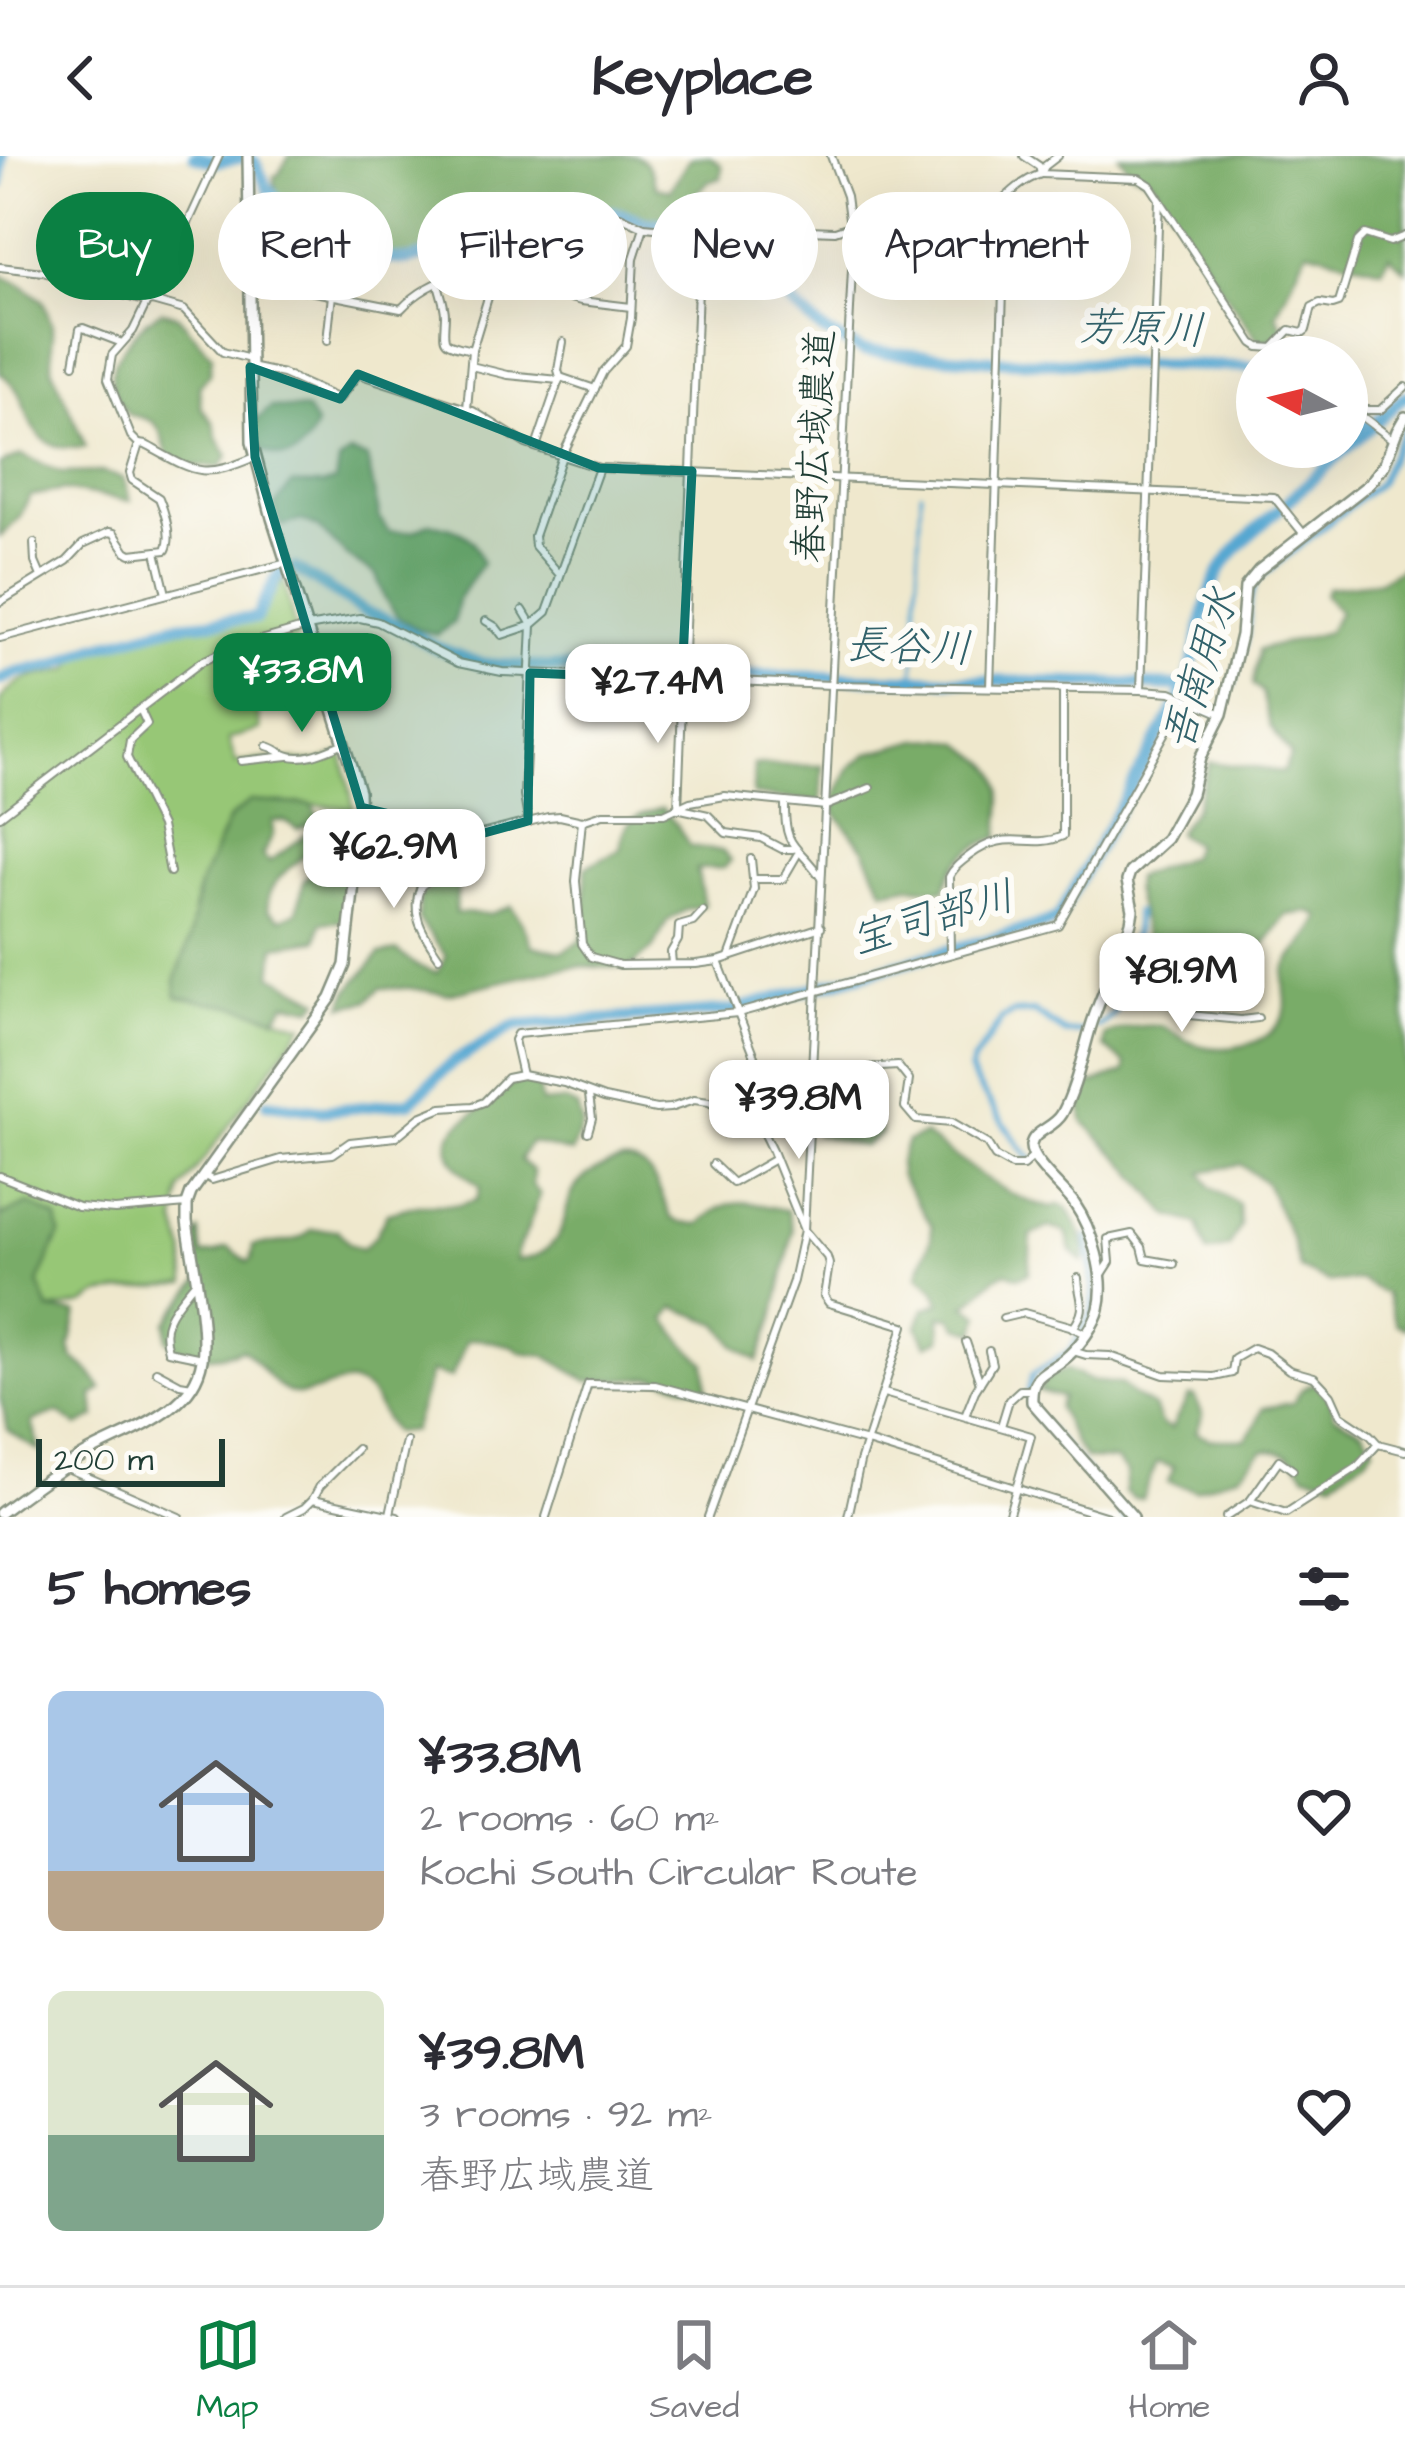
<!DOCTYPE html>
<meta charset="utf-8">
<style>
:root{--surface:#fff;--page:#f7f7f7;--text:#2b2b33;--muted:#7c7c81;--line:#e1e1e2;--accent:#0b8043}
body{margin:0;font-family:"Architects Daughter","Klee One",sans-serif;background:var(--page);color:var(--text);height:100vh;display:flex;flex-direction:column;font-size:45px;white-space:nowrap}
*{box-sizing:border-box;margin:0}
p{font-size:39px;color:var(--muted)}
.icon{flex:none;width:66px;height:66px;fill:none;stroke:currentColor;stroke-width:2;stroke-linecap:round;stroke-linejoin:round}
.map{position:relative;height:1361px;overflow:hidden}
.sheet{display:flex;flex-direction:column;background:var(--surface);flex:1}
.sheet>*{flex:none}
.guide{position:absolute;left:36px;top:36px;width:1335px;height:108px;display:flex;gap:24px}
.needle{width:78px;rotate:277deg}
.tools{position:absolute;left:1236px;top:180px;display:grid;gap:24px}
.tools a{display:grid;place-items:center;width:132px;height:132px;border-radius:50%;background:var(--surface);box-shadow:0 12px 48px #0002;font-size:60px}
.scale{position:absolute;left:36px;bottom:30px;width:189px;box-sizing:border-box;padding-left:12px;border:6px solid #1f3d34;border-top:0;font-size:33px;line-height:42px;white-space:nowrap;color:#1f3d34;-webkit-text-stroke:9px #fdfcf7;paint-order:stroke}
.price{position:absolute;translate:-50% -102px;padding:0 27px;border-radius:24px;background:#fff;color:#222;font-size:39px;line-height:78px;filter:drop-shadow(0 3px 6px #0008)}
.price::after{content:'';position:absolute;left:50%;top:72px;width:36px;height:27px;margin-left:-18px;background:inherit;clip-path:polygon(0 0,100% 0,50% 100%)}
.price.active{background:var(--accent);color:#fff}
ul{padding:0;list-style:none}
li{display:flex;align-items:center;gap:36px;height:300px;padding:0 48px}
li span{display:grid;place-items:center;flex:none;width:336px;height:240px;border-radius:18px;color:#555}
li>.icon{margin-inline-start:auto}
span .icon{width:144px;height:144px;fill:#fffc;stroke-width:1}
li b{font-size:51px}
h2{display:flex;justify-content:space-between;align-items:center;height:144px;padding:0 48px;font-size:51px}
.pill{padding:0 42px;border-radius:54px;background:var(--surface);box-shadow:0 12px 48px #0002;font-size:42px;line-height:108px}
.pill.active{background:var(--accent);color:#fff}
header{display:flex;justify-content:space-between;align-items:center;height:156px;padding:0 48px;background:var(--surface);font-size:54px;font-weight:700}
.tabs{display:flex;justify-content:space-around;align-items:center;height:168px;border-top:3px solid var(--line);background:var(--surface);font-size:33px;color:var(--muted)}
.tabs a{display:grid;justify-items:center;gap:6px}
.tabs .active{color:var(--accent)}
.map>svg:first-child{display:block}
.green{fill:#97c776;stroke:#5b8255;stroke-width:3}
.forest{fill:#79ac67;stroke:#4c744e;stroke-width:3}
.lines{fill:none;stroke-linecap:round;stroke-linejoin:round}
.stream{stroke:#56a7d1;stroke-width:3}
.canal{stroke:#56a7d1;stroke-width:6}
.river{stroke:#56a7d1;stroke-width:12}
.minor-casing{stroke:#879280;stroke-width:10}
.major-casing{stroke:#879280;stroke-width:14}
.minor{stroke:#fff;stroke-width:6}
.major{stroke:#fff;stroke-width:9}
.marked{fill:#0f766e;fill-opacity:0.2;stroke:#0f766e;stroke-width:9;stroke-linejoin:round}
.labels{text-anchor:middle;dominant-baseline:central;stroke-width:12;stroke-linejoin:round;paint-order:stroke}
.street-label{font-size:39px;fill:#1f3d34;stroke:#fdfcf7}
.water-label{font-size:42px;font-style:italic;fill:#32626b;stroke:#fdfcf7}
</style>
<header><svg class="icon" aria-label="back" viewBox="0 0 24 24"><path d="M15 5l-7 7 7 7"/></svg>Keyplace<svg class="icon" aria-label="person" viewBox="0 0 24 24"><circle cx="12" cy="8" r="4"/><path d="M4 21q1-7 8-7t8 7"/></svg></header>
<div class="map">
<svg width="1405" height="1361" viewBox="0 0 1405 1361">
<rect width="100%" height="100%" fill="#fdfcf7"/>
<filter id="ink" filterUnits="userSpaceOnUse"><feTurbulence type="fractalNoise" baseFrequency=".00833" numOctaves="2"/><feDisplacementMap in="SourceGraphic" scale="24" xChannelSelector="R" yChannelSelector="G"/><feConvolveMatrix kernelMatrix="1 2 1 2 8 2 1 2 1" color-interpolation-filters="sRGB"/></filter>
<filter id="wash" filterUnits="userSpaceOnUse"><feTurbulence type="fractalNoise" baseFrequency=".004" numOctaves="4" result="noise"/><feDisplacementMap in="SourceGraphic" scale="48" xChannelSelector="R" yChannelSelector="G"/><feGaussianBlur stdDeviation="2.7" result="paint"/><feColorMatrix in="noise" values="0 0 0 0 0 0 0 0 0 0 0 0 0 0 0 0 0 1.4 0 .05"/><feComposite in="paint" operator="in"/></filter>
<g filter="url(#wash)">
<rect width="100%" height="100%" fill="#efe8cd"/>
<path class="green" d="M283,421L297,483L251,497L270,526L257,553L260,574L228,583L236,607L267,604L319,605L342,597L354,653L298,647L229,662L197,737L189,786L183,807L236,850L303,869L181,1034L176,1066L185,1096L186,1128L100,1138L84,1148L49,1154L38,1127L60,1078L3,1058L0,1061V544C26,514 35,523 70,513L78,499L176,472L259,465Z"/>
<g class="forest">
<path d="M289,0H634C649,3 652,18 656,31L670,34L690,2L710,0L722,10L721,22L708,26L695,39L705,45H723L730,57L723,70L712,73L692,68L653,65L608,53H583L570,61L516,55L510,65L522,82L515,88C493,91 468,89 447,94C433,98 444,98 430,102C371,120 318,73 276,39L274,20L278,19Z"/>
<polygon points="1119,0 1405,0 1405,114 1389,99 1382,113 1307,94 1276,158 1284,173 1278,182 1260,187 1215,123 1153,25 1132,16"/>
<path d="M0,119L22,129L43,145L52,169V213L86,291C38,297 34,273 19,238C15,229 7,223 0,216Z"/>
<path d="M162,155L178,160L212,199L210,218L199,230L201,251L214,268L218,284L228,300L220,311L186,309L168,300C158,272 162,263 129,259C104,229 108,208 132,181C144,167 146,164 162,155Z"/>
<path d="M271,251L307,254L316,269C304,298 290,310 261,293L253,268Z"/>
<path d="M350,297L367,302L380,363L389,376L414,375L430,367C461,374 472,375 482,407L458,443L454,466L437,479L418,473L398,461L385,444L376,419L348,401L318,371L301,364L282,370L274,351L292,328L322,329L336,325L339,306Z"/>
<polygon points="22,299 62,317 102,316 123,322 131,345 63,334 30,340 19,362 0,381 0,308"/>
<path d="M1405,409V1172L1396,1168L1386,1138L1360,1124L1329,1126L1300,1113L1292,1083L1265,1026L1240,1008L1202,1016L1210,1031L1239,1049L1240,1070L1229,1091L1207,1097L1198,1068L1169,1060L1128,1010L1083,965L1080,932L1125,916L1126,908L1104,891L1105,880C1119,872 1144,868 1159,870C1173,872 1179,883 1192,887C1222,898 1267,892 1283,861C1290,848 1281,829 1285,815C1291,797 1314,782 1320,760L1309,756L1286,759L1252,806L1247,826L1241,834L1170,787L1146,782L1134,733L1135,721L1189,701L1195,689L1177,677L1195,651L1210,606L1283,616L1291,599L1270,570L1262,536L1253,529L1259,494L1328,476L1339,456L1324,438L1327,432L1380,425Z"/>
<path d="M942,583L962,587C970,596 977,597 986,605C1010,624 1000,654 999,681C973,689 949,706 945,734L908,730L884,735L864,693L835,657V641L850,611L869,597L919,584Z"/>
<polygon points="754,609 823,610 821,646 753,639"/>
<path d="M250,645L313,649L318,660L311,669L297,673L285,665H272L273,679L262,699L269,706L321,668L338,676C316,694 262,720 268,754L281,763L297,756L304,725L352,676V701L343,765L321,767L317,784L275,790L272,819L319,844L313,852L286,847L276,861L240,851L177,841L175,825L189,786L199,730L229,663Z"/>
<path d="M662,652L678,671L690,690L722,695L731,704L724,712L697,713L704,749L686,754L667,765L655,790L630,812L579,810L556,813L447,838L409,832H381L367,845L343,850L348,835L380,798L397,795L417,810L437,817L446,800L419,764L420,739L445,724L458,728L455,757L490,758L511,750L523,768L532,790L562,796L581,785L585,761L586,711L620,693C624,662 634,661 662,652Z"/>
<path d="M524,923L538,928L541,947L564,945L577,951L582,969L572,997L530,986L520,1004L533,1015L532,1029L540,1038L526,1077L517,1093L516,1104C533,1103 545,1097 556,1083C566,1071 565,1051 572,1038C578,1025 587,1019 600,1012C646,987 658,1028 671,1062L681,1067L700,1068C733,1036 745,1047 787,1054L793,1075L774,1162L758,1205L736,1190L719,1168L675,1151L666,1163L684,1187L705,1207L707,1233L688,1231L656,1221L588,1225L544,1199L521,1196L513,1190L480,1183L467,1184L451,1222L431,1216L412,1275L394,1277C383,1265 379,1246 368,1235C343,1210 309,1251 284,1234C267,1224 259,1204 242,1193C217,1203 185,1204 167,1183V1166L200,1124L193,1082L199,1076L202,1099L216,1097L228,1091L248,1106L252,1103L253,1090C274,1084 294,1091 311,1074H338L349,1088L362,1093L376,1079L387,1057L418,1049H459L476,1044L480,1032C473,1024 464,1019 458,1012C430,977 470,962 492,945C504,935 507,927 524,923Z"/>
<polygon points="827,925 867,929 881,977 863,990 816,978 816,931"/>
<path d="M924,979C965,1006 1002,1042 1051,1052L1058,1049L1066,1051C1077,1066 1089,1087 1083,1106L1071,1095L1066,1076L1049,1071L1031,1080L1029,1117L1018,1121L1007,1116C989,1122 982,1140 965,1149L980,1159L976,1176L958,1171L951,1161L940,1160L941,1183L927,1189L918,1171L924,1153L941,1147L934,1133L918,1118L931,1083L932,1070L900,1019L899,1006L907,985Z"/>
<polygon points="29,1048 57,1062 60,1078 38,1127 49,1154 77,1157 70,1191 73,1202 90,1216 102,1233 93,1239 95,1261 77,1270 58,1256 32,1266 40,1296 8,1274 0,1240 0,1061"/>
<path d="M1066,1213L1091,1225L1121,1228L1134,1240L1154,1251L1161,1268L1171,1273L1189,1240H1194L1203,1259L1196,1276L1210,1283H1246L1256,1269L1263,1252L1293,1247L1302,1233L1314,1227L1330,1243L1334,1259L1363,1275L1374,1291L1367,1301L1333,1324L1306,1318C1293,1300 1285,1293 1263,1294L1239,1318L1195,1334L1168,1326L1174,1311L1157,1306L1142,1342H1134L1125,1336L1127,1316L1115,1304L1086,1303L1075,1288L1058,1252L1062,1241L1039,1235L1047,1221Z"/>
</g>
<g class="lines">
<polyline class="stream" points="914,524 921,336"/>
<g class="canal">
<path d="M1234,528C1238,512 1244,496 1247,480C1250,459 1246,440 1259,422L1379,327L1405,270"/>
<polyline points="1123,800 1135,778 1136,756"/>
<path d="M1098,871C1128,852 1115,841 1119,812"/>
<polyline points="1031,1003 1020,991 973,922 970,914 973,906 1002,863 1013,857 1034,856 1066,877 1086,876"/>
<polyline points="1088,1081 1094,1134 1093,1154 1071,1194 1032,1219 1028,1238 1033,1257 1126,1361"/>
</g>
<g class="river">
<polyline points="194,0 214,6 240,2"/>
<polyline points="250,5 255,6 267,31 288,58 322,72 352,96 375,102 409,104 456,91 532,89 582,59 614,56 649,67 683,70 716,81 823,175 863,195 1008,205 1257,211"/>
<polyline points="0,28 2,0"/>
<polyline points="1347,256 1367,271"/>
<polyline points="295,412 365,456 389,465 435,491 482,508 702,518 1125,528 1176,530 1184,536"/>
<polyline points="0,524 17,516 55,509 95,491 175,469 256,462 280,415"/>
<path d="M267,948L322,955L410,946L453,906L514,870L734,854L1047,767L1058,762L1184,536C1199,498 1200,451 1220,415C1228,401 1239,390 1251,378L1405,240"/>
</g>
</g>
</g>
<g filter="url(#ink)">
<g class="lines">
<defs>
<g id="minor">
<polyline points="1024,0 1039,10 1041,18 1139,22 1150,29 1253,187 1259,191 1273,192 1285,201"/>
<polyline points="644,71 634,102 631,162 626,190 603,216 562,300 599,312 1274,341 1303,377"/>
<polyline points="0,111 43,116 147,146"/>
<path d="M249,112L299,133L401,153C417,136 437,125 460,119C485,112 505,123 520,97L538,92L577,67L608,59L620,60L644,71L688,75L718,87"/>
<polyline points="505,114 515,127 581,145 631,151"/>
<path d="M438,127C440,137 445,149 445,159C444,189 439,186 472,194"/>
<polyline points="152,145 184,154 223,196 250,203"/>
<polyline points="327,185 332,139"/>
<polyline points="1273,192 1290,174 1302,177 1306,174 1312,151 1320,147 1333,149 1339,147 1358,85 1365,78 1390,86 1405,80"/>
<polyline points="74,208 80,173 83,172 122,187"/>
<polyline points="471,210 508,219 559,224"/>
<polyline points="250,211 283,218 339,243 358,218 473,255 526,288 562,300 534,380 535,390 560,419"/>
<polyline points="560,221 558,214 563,186"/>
<polyline points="1347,243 1360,254 1380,254 1405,231"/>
<polyline points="1347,249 1392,283"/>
<polyline points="467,253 472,194 496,115"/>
<path d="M139,288L146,289C195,316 201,324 255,301"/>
<polyline points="536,291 560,221 595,233"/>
<polyline points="34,387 35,406 41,420"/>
<polyline points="156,396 166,438"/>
<path d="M0,446L67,405L83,388L109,376L114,377L126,395L131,398L166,394C173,380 165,357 159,342L132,324L130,317L139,288L131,280L108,223L112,199L133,175L147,146L152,145L219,0"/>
<polyline points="486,465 496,471 502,479 532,469 523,454"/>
<polyline points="0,482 287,407"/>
<polyline points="272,526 298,528 328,544"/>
<polyline points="990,531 1006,43"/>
<polyline points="1141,534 1159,42"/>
<polyline points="140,553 147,568 130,584 127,601 161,670 170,716"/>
<path d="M267,590C275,592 280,597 287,599C304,606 327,594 342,588"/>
<polyline points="241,605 288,600"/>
<path d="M785,647C784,696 799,688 821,722"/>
<polyline points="361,651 477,679 548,661 560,660 582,665 603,658 664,658 690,646 725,640 826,650 870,632"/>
<path d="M678,653L698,132L712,97L718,87L727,84L781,73L835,75L858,67L960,78C991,65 1008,29 1041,18L1045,10L1058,0"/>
<polyline points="681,653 708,659 726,677 761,682 782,693 793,693"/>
<polyline points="0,660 201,506 226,494 307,471 360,462 378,466 458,507 502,516 831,529 1141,534 1171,536 1222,558"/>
<polyline points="528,664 524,640 532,469 547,456 599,312"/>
<polyline points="582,665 576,725 582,788 591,801 620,809 696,808 718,805 821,771"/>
<polyline points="354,721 388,724 402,718 421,716 461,722 466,716 477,679"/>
<path d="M434,721L421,730C409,759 423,777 439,801"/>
<polyline points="754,723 783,723 797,699"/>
<path d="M950,798L949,721C954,711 960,707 969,700C1007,670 1029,695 1063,680V533"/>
<polyline points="729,801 754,733 751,703"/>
<polyline points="672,808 671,796 678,784 679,770 693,766 703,755"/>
<polyline points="1114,816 1138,822 1157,839 1189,859 1241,864 1258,862"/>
<polyline points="522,919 514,884 517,878 738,857 1058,769 1184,544"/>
<polyline points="763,921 778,917 898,910 909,924 905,951 916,964 951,967 987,988 995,1001 1011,1010 1023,1010 1033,1001"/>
<polyline points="753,956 772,995 804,1074 827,1101 829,1108 824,1140 829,1147 904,1170 860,1306 848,1361"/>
<polyline points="588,976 592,962 589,939"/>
<polyline points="713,1008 733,1027 775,1003"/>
<polyline points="203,1019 212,1024 281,1003 333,998 350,986 396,981 420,961 442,952 473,950 484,946 507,922 522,919 564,927 604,942 656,953 670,952 694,944 709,946 729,958 743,960 753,956 763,942 763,921 718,805"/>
<polyline points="0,1020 78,1051 115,1054 187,1048"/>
<polyline points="1101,1120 1110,1106 1108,1083 1132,1078 1142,1091 1145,1103 1174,1108"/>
<path d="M195,1126C177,1149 158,1164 168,1195L202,1202"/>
<polyline points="1003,1162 1024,1157 1070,1170 1086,1178"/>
<path d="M1073,1172C1089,1150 1079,1145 1078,1122"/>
<polyline points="966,1186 980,1227"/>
<polyline points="1073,1195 1086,1199 1110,1200 1164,1219 1214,1221 1232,1217 1234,1203 1253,1192 1267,1197 1289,1214 1314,1221 1331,1239 1340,1259 1370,1279 1378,1288"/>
<polyline points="156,1215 180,1228 192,1230"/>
<polyline points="884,1237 1031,1280 1008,1361"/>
<polyline points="965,1260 975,1235 992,1208 989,1195"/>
<polyline points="1001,1270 1009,1244 1020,1234 1032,1234"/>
<polyline points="67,1312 179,1361"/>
<polyline points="313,1343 320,1330 357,1293"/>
<polyline points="1250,1345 1279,1304 1293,1314"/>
<polyline points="390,1358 406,1285"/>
<polyline points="286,1361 304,1352 313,1343 397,1361"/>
<polyline points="546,1361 588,1228 655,1229 867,1286 1108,1361"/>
<polyline points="708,1361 793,1125 804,1074 853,93 846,40 831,0"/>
<polyline points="1226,1361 1250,1345 1286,1357 1356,1312 1378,1288 1405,1295"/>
</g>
<g id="major">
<path d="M0,1357C27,1337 54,1316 84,1299C125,1275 193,1259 202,1204C207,1169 192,1103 187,1065V1048L191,1037L331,842L345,809L360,672L359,635L272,362L252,286L248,0"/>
<path d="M1133,1361L1032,1246C1030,1214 1051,1217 1069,1199C1081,1188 1095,1168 1099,1153C1107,1121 1092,1073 1074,1047C1064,1033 1029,1005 1031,989C1033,975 1054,972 1062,958C1077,930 1082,899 1091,870C1102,834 1121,802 1131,766L1133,754L1127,725L1130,716L1166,683L1191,638L1200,602L1222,558L1241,479L1245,431L1259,414L1369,328L1384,309L1397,275L1405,261"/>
</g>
</defs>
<use href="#minor" class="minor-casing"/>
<use href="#major" class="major-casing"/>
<use href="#minor" class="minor"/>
<use href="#major" class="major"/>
</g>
</g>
<path class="marked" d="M250,211L340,243L358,218L599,312L692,315L682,523L530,517L528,665L477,679L361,651L255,301Z"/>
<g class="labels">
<g class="street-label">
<text transform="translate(816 290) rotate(-87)">春野広域農道</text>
</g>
<g class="water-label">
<text transform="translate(1142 174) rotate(2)">芳原川</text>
<text transform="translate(909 492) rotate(2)">長谷川</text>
<text transform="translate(1202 513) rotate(-73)">吾南用水</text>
<text transform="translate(933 763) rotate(-16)">宝司部川</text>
</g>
</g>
</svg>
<div class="tools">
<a><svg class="needle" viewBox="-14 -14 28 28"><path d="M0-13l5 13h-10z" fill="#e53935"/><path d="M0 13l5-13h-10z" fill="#7c7c81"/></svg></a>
</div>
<div class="scale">200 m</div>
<b class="price active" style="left:302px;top:579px">¥33.8M</b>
<b class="price" style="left:658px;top:590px">¥27.4M</b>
<b class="price" style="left:394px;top:755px">¥62.9M</b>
<b class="price" style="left:1182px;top:879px">¥81.9M</b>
<b class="price" style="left:799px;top:1006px">¥39.8M</b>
<div class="guide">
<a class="pill active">Buy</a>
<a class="pill">Rent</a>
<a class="pill">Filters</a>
<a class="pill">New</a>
<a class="pill">Apartment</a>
</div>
</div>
<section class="sheet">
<h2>5 homes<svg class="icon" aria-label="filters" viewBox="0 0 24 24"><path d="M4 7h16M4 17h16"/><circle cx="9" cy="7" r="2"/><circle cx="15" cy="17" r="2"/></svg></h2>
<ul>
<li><span style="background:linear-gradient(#a9c7e8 75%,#b9a48a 0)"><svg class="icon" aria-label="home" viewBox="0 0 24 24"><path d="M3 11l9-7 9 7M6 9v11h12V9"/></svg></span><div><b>¥33.8M</b><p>2 rooms · 60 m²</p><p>Kochi South Circular Route</p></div><svg class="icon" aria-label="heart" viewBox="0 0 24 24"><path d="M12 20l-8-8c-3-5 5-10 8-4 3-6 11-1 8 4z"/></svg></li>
<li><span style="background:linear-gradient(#dfe7d0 60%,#7fa58c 0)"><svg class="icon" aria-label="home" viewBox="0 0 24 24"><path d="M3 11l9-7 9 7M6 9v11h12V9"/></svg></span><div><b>¥39.8M</b><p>3 rooms · 92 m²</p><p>春野広域農道</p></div><svg class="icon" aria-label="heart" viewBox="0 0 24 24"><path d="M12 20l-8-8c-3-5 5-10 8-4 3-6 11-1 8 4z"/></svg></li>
</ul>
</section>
<nav class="tabs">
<a class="active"><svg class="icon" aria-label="map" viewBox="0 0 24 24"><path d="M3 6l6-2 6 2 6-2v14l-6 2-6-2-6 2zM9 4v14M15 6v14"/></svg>Map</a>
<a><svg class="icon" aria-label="saved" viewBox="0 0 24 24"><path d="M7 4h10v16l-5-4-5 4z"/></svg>Saved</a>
<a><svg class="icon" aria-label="home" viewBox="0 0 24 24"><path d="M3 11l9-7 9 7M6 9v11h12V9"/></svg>Home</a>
</nav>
